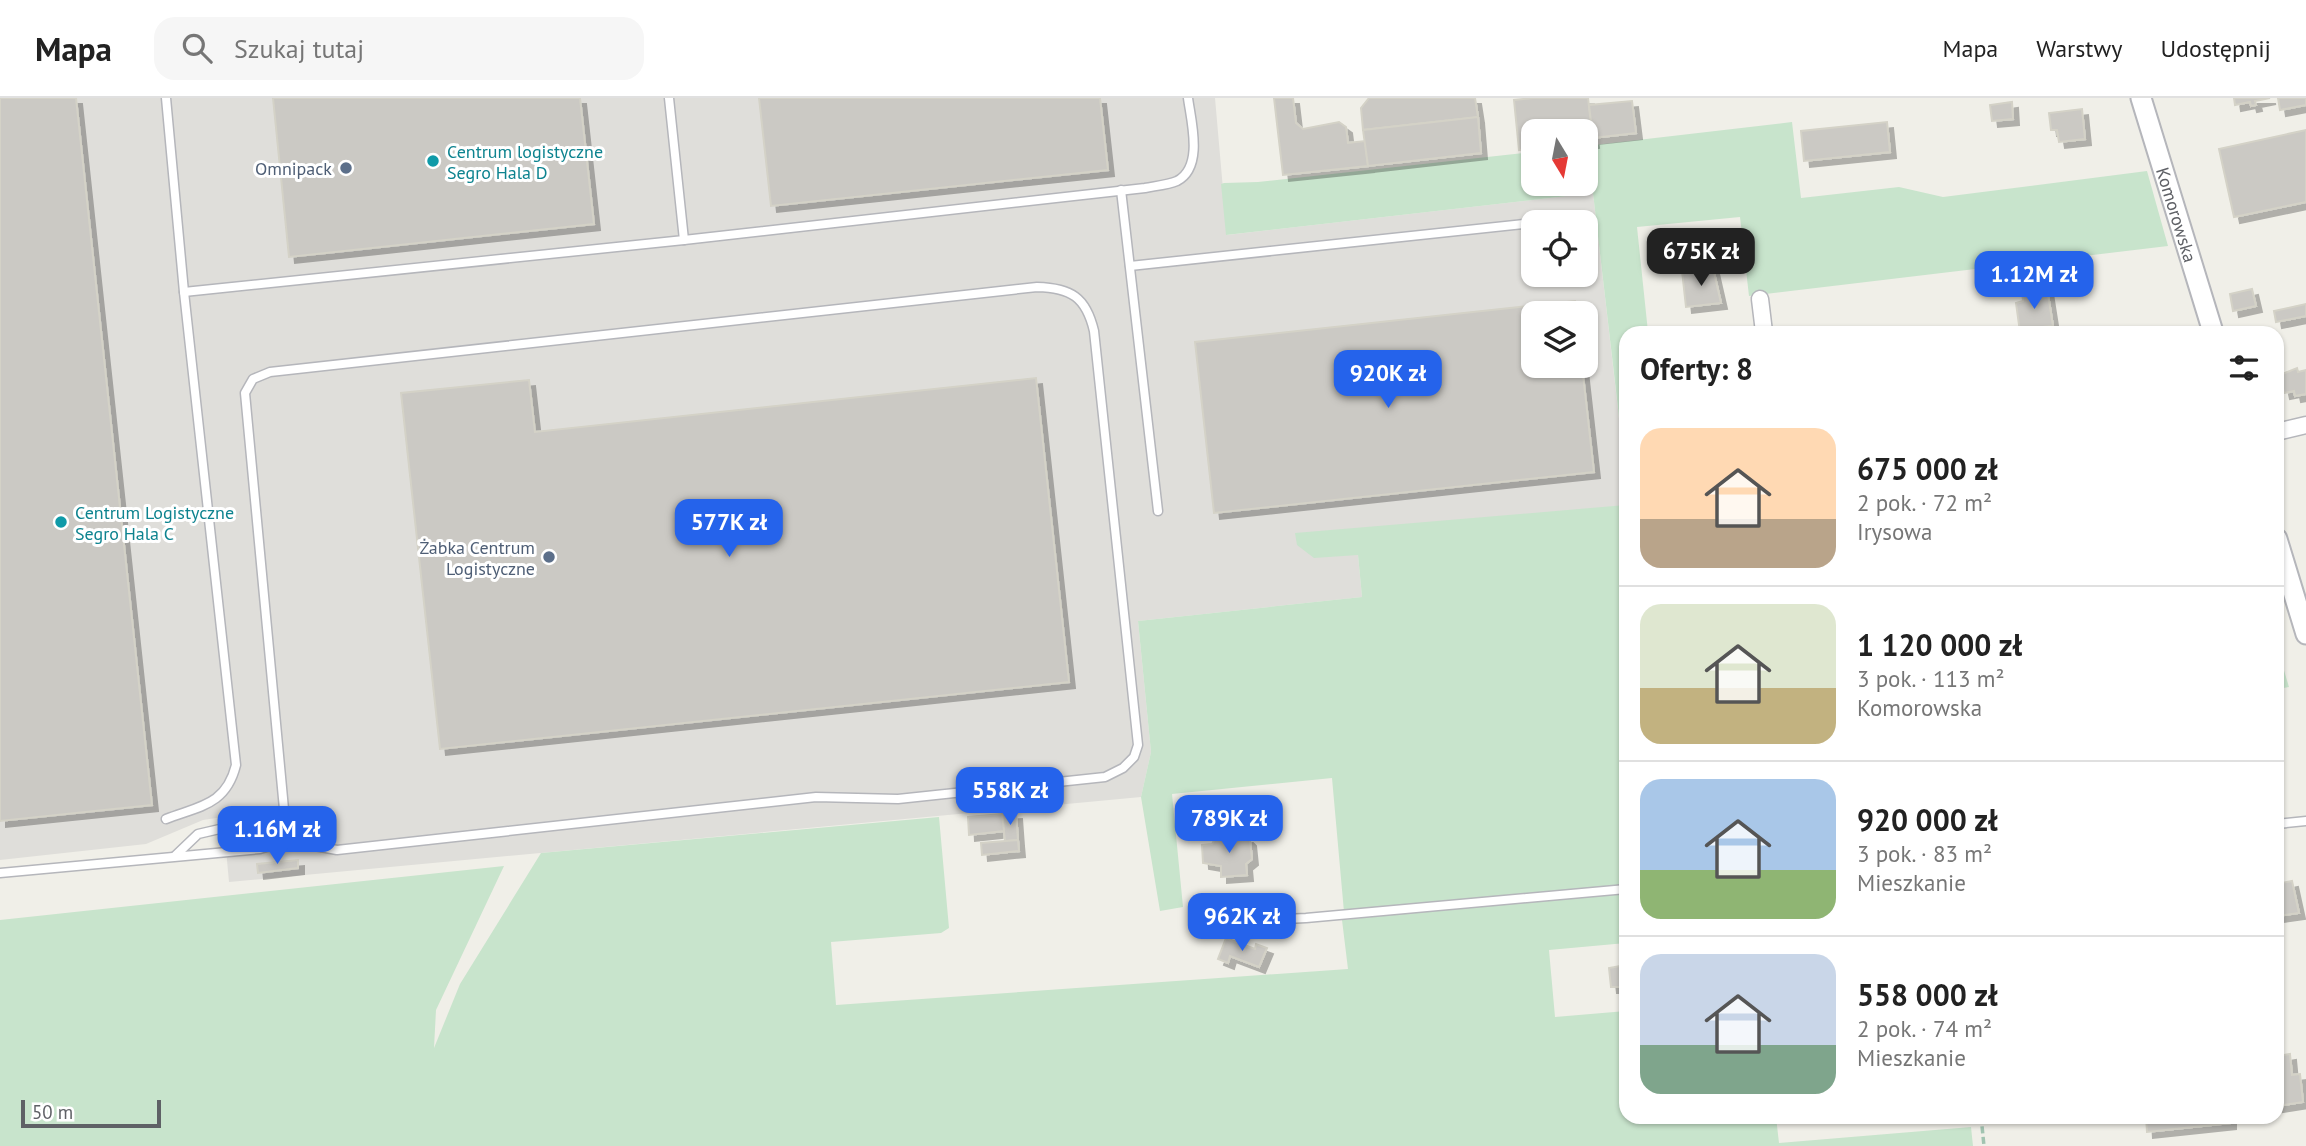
<!DOCTYPE html>
<html lang="pl">
<meta charset="utf-8">
<style>
:root{--surface:#fff;--page:#f6f6f6;--text:#222;--muted:#767676;--line:#e0e0e0;--accent:#2563eb}
body{margin:0;font-family:"PT Sans",sans-serif;background:var(--page);color:var(--text);height:100vh;display:flex;flex-direction:column;font-size:26px;white-space:nowrap}
*{box-sizing:border-box;margin:0}
p{font-size:23px;color:var(--muted)}
.icon{flex:none;width:38px;height:38px;fill:none;stroke:currentColor;stroke-width:2;stroke-linecap:round;stroke-linejoin:round}
.map{position:relative;flex:1;overflow:hidden}
.side{position:absolute;left:1619px;top:228px;width:665px;height:798px;display:flex;flex-direction:column;background:var(--surface);border-radius:21px;box-shadow:0 2px 5px #0004}
.side>*{flex:none}
.needle{width:46px;rotate:170deg}
.buttons{position:absolute;left:1521px;top:21px;display:grid;gap:14px}
.buttons a{display:grid;place-items:center;width:77px;height:77px;border-radius:14px;background:var(--surface);box-shadow:0 2px 5px #0004;font-size:35px}
.scale{position:absolute;left:21px;bottom:18px;width:140px;box-sizing:border-box;padding-left:7px;border:4px solid #5f6166;border-top:0;font-size:19px;line-height:24px;white-space:nowrap;color:#5f6166;-webkit-text-stroke:5px #fff;paint-order:stroke}
.price{position:absolute;translate:-50% -60px;padding:0 16px;border-radius:14px;background:var(--accent);color:#fff;font-size:23px;line-height:46px;filter:drop-shadow(0 2px 4px #0008)}
.price::after{content:'';position:absolute;left:50%;top:42px;width:21px;height:16px;margin-left:-10px;background:inherit;clip-path:polygon(0 0,100% 0,50% 100%)}
.price.selected{background:#222;color:#fff}
ul{padding:0;list-style:none}
li{display:flex;align-items:center;gap:21px;height:175px;padding:0 21px}
li+li{border-top:2px solid var(--line)}
li span{display:grid;place-items:center;flex:none;width:196px;height:140px;border-radius:21px;color:#555}
li>.icon{margin-inline-start:auto}
span .icon{width:84px;height:84px;fill:#fffc;stroke-width:1}
li b{font-size:30px}
h2{display:flex;justify-content:space-between;align-items:center;height:84px;padding:0 21px;font-size:30px}
header{display:flex;align-items:center;gap:42px;box-sizing:border-box;height:98px;padding:0 35px;background:var(--surface);border-bottom:2px solid var(--line)}
header strong{font-size:33px}
nav{display:flex;gap:38px;margin-inline-start:auto;font-size:24px}
.search{width:490px;height:63px;background:var(--page);display:flex;align-items:center;gap:18px;box-sizing:border-box;padding:0 24px;border-radius:21px;color:var(--muted);font-size:26px}
.map>svg:first-child{display:block}
.industrial{fill:#dfdeda;fill-rule:evenodd}
.green{fill:#c8e4cc}
.building{fill:#cbc9c4;stroke:#d4d2c7;stroke-width:2;filter:url(#shadow)}
.lines{fill:none;stroke-linecap:round;stroke-linejoin:round}
.service-casing{stroke:#b5b6bb;stroke-width:11}
.minor-casing{stroke:#b5b6bb;stroke-width:19}
.tertiary-casing{stroke:#b5b6bb;stroke-width:23}
.path{stroke:#a2c4b1;stroke-width:3.5;stroke-dasharray:7 3.5;stroke-linecap:butt}
.service{stroke:#fff;stroke-width:8}
.minor{stroke:#fff;stroke-width:16}
.tertiary{stroke:#fff;stroke-width:19}
.culture-dot{fill:#0f9aa8;stroke:#fff;stroke-width:2.5}
.service-dot{fill:#5c6f8a;stroke:#fff;stroke-width:2.5}
.labels{text-anchor:middle;dominant-baseline:central;stroke-width:6;stroke-linejoin:round;paint-order:stroke}
.culture-label{font-size:18px;fill:#0d838f;stroke:#fff;text-anchor:start}
.service-label{font-size:18px;fill:#4e5e75;stroke:#fff;text-anchor:end}
.street-label{font-size:18px;fill:#5f6166;stroke:#fff}
</style>
<header>
<strong>Mapa</strong>
<div class="search"><svg class="icon" aria-label="search" viewBox="0 0 24 24"><circle cx="10" cy="10" r="6"/><path d="M15 15l6 6"/></svg>Szukaj tutaj</div>
<nav><a>Mapa</a><a>Warstwy</a><a>Udostępnij</a></nav>
</header>
<div class="map">
<svg width="2306" height="1048" viewBox="0 0 2306 1048">
<defs>
<filter id="shadow"><feDropShadow dx="6" dy="6" stdDeviation="0" flood-color="#0004"/></filter>
</defs>
<rect width="100%" height="100%" fill="#f0efe8"/>
<path class="industrial" d="M0,0H1215L1227,137L1593,95L1620,329L1626,330V428L1358,457L1362,499L1138,523L1151,654L1141,699L229,784L223,719L203,722L146,746L0,762ZM1533,124H1586V177H1533ZM1533,215H1586V268H1533Z"/>
<g class="green">
<polygon points="1792,24 1801,100 1899,89 1943,99 2147,73 2168,148 1749,198 1740,119 1637,129 1648,234 1626,234 1626,379 1593,95 1226,137 1221,86 1224,85 1258,84 1533,54 1533,86 1586,86 1586,48"/>
<polygon points="1626,407 1626,786 1344,814 1332,680 1172,696 1183,809 1160,813 1141,699 1151,654 1138,523 1362,499 1358,457 1314,460 1297,447 1295,435"/>
<polygon points="2277,549 2289,589 2277,591"/>
<polygon points="939,719 949,830 941,835 831,844 836,907 1348,871 1342,822 1626,794 1626,845 1549,852 1555,919 1626,913 1626,1018 1776,1019 1779,1045 1971,1029 1973,1048 0,1048 0,822 504,768 436,912 434,950 460,886 541,755"/>
</g>
<g class="building">
<polygon points="0,0 76,0 152,707 0,723"/>
<polygon points="273,0 580,0 594,126 289,159"/>
<polygon points="759,0 1100,0 1108,72 771,108"/>
<polygon points="1274,0 1293,0 1296,25 1303,31 1339,24 1346,29 1348,45 1365,43 1368,68 1283,77"/>
<polygon points="1369,0 1475,0 1478,19 1363,32 1361,10"/>
<polygon points="1533,0 1588,0 1593,44 1586,45 1586,33 1533,33 1533,50 1519,52 1514,2"/>
<polygon points="2234,0 2270,0 2255,3 2256,7 2251,8 2250,4 2235,7"/>
<polygon points="2278,0 2306,0 2306,7 2280,12"/>
<polygon points="1632,3 1636,35 1593,40 1589,7"/>
<polygon points="2012,4 2013,21 1992,23 1990,7"/>
<polygon points="2082,11 2085,41 2059,44 2057,32 2051,32 2049,15"/>
<polygon points="1478,19 1481,55 1368,68 1363,32"/>
<polygon points="1887,24 1890,54 1804,63 1801,33"/>
<polygon points="2306,32 2306,104 2234,119 2219,51"/>
<polygon points="1713,170 1721,205 1686,209 1682,173"/>
<polygon points="2047,190 2053,228 2043,229 2044,233 2020,234 2016,205 2023,203 2022,194"/>
<polygon points="2252,191 2256,208 2233,213 2230,196"/>
<polygon points="1575,203 1577,215 1533,215 1533,268 1582,268 1594,374 1214,415 1195,244"/>
<polygon points="2306,206 2306,218 2276,224 2274,213"/>
<polygon points="2297,270 2298,274 2306,272 2306,296 2295,298 2294,293 2284,295 2280,277"/>
<polygon points="1036,280 1069,584 440,651 401,295 529,282 535,334"/>
<polygon points="1016,715 1018,742 1005,743 1002,716"/>
<polygon points="1002,716 1004,733 969,737 968,719"/>
<polygon points="1247,739 1250,742 1252,761 1246,766 1247,777 1221,779 1221,768 1203,765 1202,747 1212,746 1215,741"/>
<polygon points="1018,742 1019,753 982,757 981,745"/>
<polygon points="298,762 298,770 258,775 257,766"/>
<polygon points="2292,783 2299,815 2277,818 2277,786"/>
<polygon points="1226,840 1255,851 1256,846 1267,850 1259,869 1230,858 1228,865 1218,861"/>
<polygon points="1626,867 1626,889 1611,889 1609,870"/>
<polygon points="2290,956 2292,977 2300,976 2303,1004 2277,1008 2277,958"/>
<polygon points="2146,1018 2230,1018 2230,1025 2147,1034"/>
</g>
<g class="lines">
<defs>
<g id="service">
<polyline points="1121,92 1158,413"/>
<polyline points="1536,124 1557,122"/>
<path d="M684,142L1145,90C1155,88 1168,87 1177,83C1204,69 1191,23 1188,0"/>
<polyline points="1130,168 1533,125"/>
<polyline points="184,194 684,142 669,0"/>
<path d="M166,721C200,708 226,707 236,667L184,194L166,0"/>
<polyline points="2277,726 2306,723"/>
<path d="M175,758L198,736L224,730L263,726L287,743L337,752L816,699L898,701L1105,679L1123,670L1134,659L1138,647L1094,233C1086,199 1071,190 1037,189L270,274L253,281L245,295L287,743"/>
<polyline points="0,775 260,751 287,743"/>
<polyline points="1241,823 1306,820 1626,791"/>
</g>
<g id="minor">
<polyline points="1760,201 1764,234"/>
<polyline points="2277,334 2306,327"/>
</g>
<g id="tertiary">
<path id="s1" d="M2141,0L2213,234"/>
<polyline points="2277,441 2306,536"/>
</g>
</defs>
<use href="#service" class="service-casing"/>
<use href="#minor" class="minor-casing"/>
<use href="#tertiary" class="tertiary-casing"/>
<polyline class="path" points="1981,1018 1984,1048"/>
<use href="#service" class="service"/>
<use href="#minor" class="minor"/>
<use href="#tertiary" class="tertiary"/>
</g>
<g class="culture-dot">
<circle cx="433" cy="63" r="7"/>
<circle cx="61" cy="424" r="7"/>
</g>
<g class="service-dot">
<circle cx="346" cy="70" r="7"/>
<circle cx="549" cy="459" r="7"/>
</g>
<g class="labels">
<g class="culture-label">
<text x="447" y="53">Centrum logistyczne<tspan x="447" dy="21">Segro Hala D</tspan></text>
<text x="75" y="414">Centrum Logistyczne<tspan x="75" dy="21">Segro Hala C</tspan></text>
</g>
<g class="service-label">
<text x="332" y="70">Omnipack</text>
<text x="535" y="449">Żabka Centrum<tspan x="535" dy="21">Logistyczne</tspan></text>
</g>
<g class="street-label">
<text stroke="none"><textPath href="#s1" startOffset="122">Komorowska</textPath></text>
</g>
</g>
</svg>
<div class="buttons">
<a><svg class="needle" viewBox="-14 -14 28 28"><path d="M0-13l5 13h-10z" fill="#e53935"/><path d="M0 13l5-13h-10z" fill="#767676"/></svg></a>
<a><svg class="icon" aria-label="locate" viewBox="0 0 24 24"><circle cx="12" cy="12" r="6"/><path d="M12 2v4M12 18v4M2 12h4M18 12h4"/></svg></a>
<a><svg class="icon" aria-label="layers" viewBox="0 0 24 24"><path d="M12 4l9 5-9 5-9-5zM3 14l9 5 9-5"/></svg></a>
</div>
<div class="scale">50 m</div>
<b class="price selected" style="left:1701px;top:190px">675K zł</b>
<b class="price" style="left:2034px;top:213px">1.12M zł</b>
<b class="price" style="left:1388px;top:312px">920K zł</b>
<b class="price" style="left:729px;top:461px">577K zł</b>
<b class="price" style="left:1010px;top:729px">558K zł</b>
<b class="price" style="left:1229px;top:757px">789K zł</b>
<b class="price" style="left:277px;top:768px">1.16M zł</b>
<b class="price" style="left:1242px;top:855px">962K zł</b>
<section class="side">
<h2>Oferty: 8<svg class="icon" aria-label="filters" viewBox="0 0 24 24"><path d="M4 7h16M4 17h16"/><circle cx="9" cy="7" r="2"/><circle cx="15" cy="17" r="2"/></svg></h2>
<ul>
<li><span style="background:linear-gradient(#ffd9b3 65%,#b9a48a 0)"><svg class="icon" aria-label="home" viewBox="0 0 24 24"><path d="M3 11l9-7 9 7M6 9v11h12V9"/></svg></span><div><b>675 000 zł</b><p>2 pok. · 72 m²</p><p>Irysowa</p></div></li>
<li><span style="background:linear-gradient(#dfe7d0 60%,#c2b280 0)"><svg class="icon" aria-label="home" viewBox="0 0 24 24"><path d="M3 11l9-7 9 7M6 9v11h12V9"/></svg></span><div><b>1 120 000 zł</b><p>3 pok. · 113 m²</p><p>Komorowska</p></div></li>
<li><span style="background:linear-gradient(#a9c7e8 65%,#8fb573 0)"><svg class="icon" aria-label="home" viewBox="0 0 24 24"><path d="M3 11l9-7 9 7M6 9v11h12V9"/></svg></span><div><b>920 000 zł</b><p>3 pok. · 83 m²</p><p>Mieszkanie</p></div></li>
<li><span style="background:linear-gradient(#c9d6e8 65%,#7fa58c 0)"><svg class="icon" aria-label="home" viewBox="0 0 24 24"><path d="M3 11l9-7 9 7M6 9v11h12V9"/></svg></span><div><b>558 000 zł</b><p>2 pok. · 74 m²</p><p>Mieszkanie</p></div></li>
</ul>
</section>
</div>
